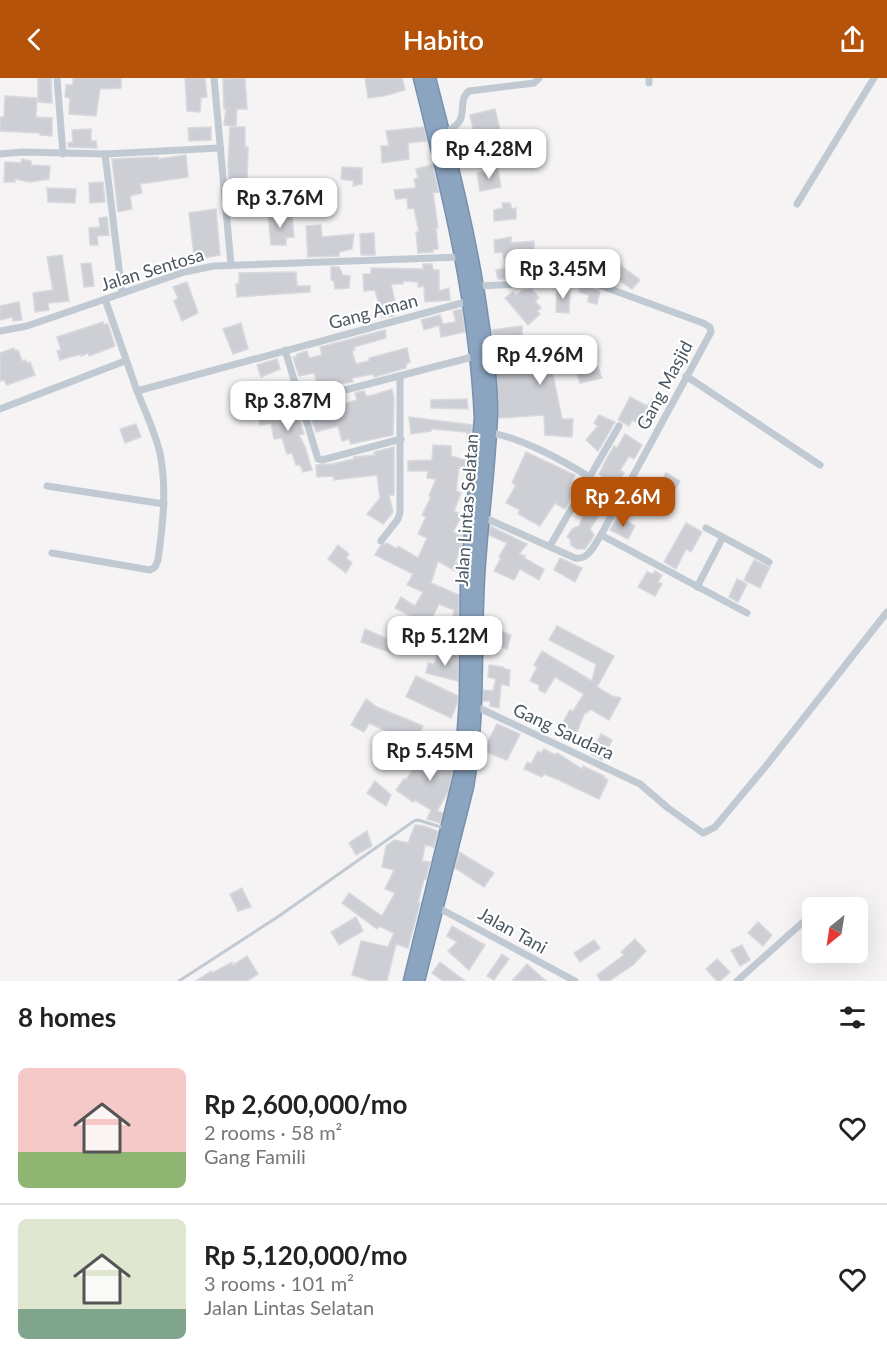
<!DOCTYPE html>
<meta charset="utf-8">
<style>
:root{--surface:#fff;--page:#f6f6f6;--text:#222;--muted:#767676;--line:#e0e0e0;--accent:#b45309}
body{margin:0;font-family:Lato,sans-serif;background:var(--page);color:var(--text);height:100vh;display:flex;flex-direction:column;font-size:22px;white-space:nowrap}
*{box-sizing:border-box;margin:0}
p{font-size:20px;color:var(--muted)}
.icon{flex:none;width:33px;height:33px;fill:none;stroke:currentColor;stroke-width:2;stroke-linecap:round;stroke-linejoin:round}
.map{position:relative;height:903px;overflow:hidden}
.panel{display:flex;flex-direction:column;background:var(--surface);flex:1}
.panel>*{flex:none}
.needle{width:39px;rotate:210deg}
.fabs{position:absolute;left:802px;top:819px;display:grid;gap:12px}
.fabs a{display:grid;place-items:center;width:66px;height:66px;border-radius:9px;background:var(--surface);box-shadow:0 6px 24px #0002;font-size:30px}
.price{position:absolute;translate:-50% -51px;padding:0 14px;border-radius:12px;background:#fff;color:#222;font-size:20px;line-height:39px;filter:drop-shadow(0 2px 3px #0008)}
.price::after{content:'';position:absolute;left:50%;top:36px;width:18px;height:14px;margin-left:-9px;background:inherit;clip-path:polygon(0 0,100% 0,50% 100%)}
.price.selected{background:var(--accent);color:#fff}
ul{padding:0;list-style:none}
li{display:flex;align-items:center;gap:18px;height:150px;padding:0 18px}
li+li{border-top:2px solid var(--line)}
li span{display:grid;place-items:center;flex:none;width:168px;height:120px;border-radius:9px;color:#555}
li>.icon{margin-inline-start:auto}
span .icon{width:72px;height:72px;fill:#fffc;stroke-width:1}
li b{font-size:26px}
h2{display:flex;justify-content:space-between;align-items:center;height:72px;padding:0 18px;font-size:26px}
header{display:flex;justify-content:space-between;align-items:center;height:78px;padding:0 18px;background:var(--accent);color:#fff;font-size:27px;font-weight:600}
.map>svg:first-child{display:block}
.building{fill:#cdcfd5;stroke:#d7d9de;stroke-width:1.5;fill-rule:evenodd}
.lines{fill:none;stroke-linecap:round;stroke-linejoin:round}
.highway-casing{stroke:#7690ad;stroke-width:15}
.lane{stroke:#c1cad2;stroke-width:3}
.street{stroke:#c1cad2;stroke-width:7}
.highway{stroke:#8ba5c1;stroke-width:12}
.labels{text-anchor:middle;dominant-baseline:central;stroke-width:4.5;stroke-linejoin:round;paint-order:stroke}
.street-label{font-size:18px;fill:#4a5661;stroke:#fff}
</style>
<header><svg class="icon" aria-label="back" viewBox="0 0 24 24"><path d="M15 5l-7 7 7 7"/></svg>Habito<svg class="icon" aria-label="share" viewBox="0 0 24 24"><path d="M12 15V3M7 8l5-5 5 5M5 13v7h14v-7"/></svg></header>
<div class="map">
<svg width="887" height="903" viewBox="0 0 887 903">
<rect width="100%" height="100%" fill="#f5f3f3"/>
<g class="building">
<polygon points="38,0 51,0 52,25 38,24"/>
<polygon points="73,0 121,0 121,10 100,11 96,38 69,36 70,20 65,19 66,7 73,7"/>
<polygon points="185,0 205,0 207,19 201,20 200,34 187,33"/>
<polygon points="245,0 247,31 237,31 236,48 224,47 226,31 224,31 223,1"/>
<polygon points="365,0 402,0 405,12 384,18 368,20"/>
<polygon points="5,18 37,20 36,39 52,40 52,58 40,57 40,55 0,53 0,39 4,39"/>
<polygon points="495,31 505,73 479,79 470,37"/>
<polygon points="211,49 211,62 189,63 188,50"/>
<polygon points="230,49 245,49 245,69 248,69 247,103 229,103 228,87"/>
<polygon points="424,49 427,63 408,65 409,81 382,85 381,68 389,68 386,53"/>
<polygon points="91,51 91,63 96,63 97,70 68,69 68,65 73,64 72,52"/>
<polygon points="186,77 188,99 140,106 142,115 130,118 132,131 118,134 112,81 158,79 159,81"/>
<polygon points="22,81 31,83 31,87 50,88 49,101 30,104 15,101 15,104 4,104 5,84 21,85"/>
<polygon points="432,87 439,114 433,115 438,150 436,150 438,171 433,172 433,174 418,175 416,154 419,154 414,130 408,131 407,120 396,121 394,112 416,110 414,101 418,100 416,91"/>
<polygon points="342,89 362,90 362,106 353,108 354,103 341,101"/>
<polygon points="498,91 501,109 480,113 477,95"/>
<polygon points="103,104 105,124 90,125 89,105"/>
<polygon points="47,110 76,111 75,125 48,124"/>
<polygon points="502,125 510,125 512,131 516,130 516,141 494,143 494,132 503,130"/>
<polygon points="216,131 220,177 204,180 204,184 195,186 189,135"/>
<polygon points="268,136 292,138 294,159 286,160 286,167 271,167"/>
<polygon points="107,139 109,157 97,158 98,167 90,167 89,150 100,149 99,140"/>
<polygon points="321,147 322,159 354,156 352,171 339,174 339,178 308,179 306,148"/>
<polygon points="374,155 375,177 361,177 360,156"/>
<polygon points="511,159 511,165 534,163 534,172 523,173 524,186 525,189 529,189 530,200 498,201 496,192 507,190 502,174 495,175 494,162"/>
<polygon points="593,174 606,181 609,176 620,184 619,186 640,202 632,211 597,187 593,197 585,193 587,187 583,186 587,179 590,180"/>
<polygon points="62,177 69,223 48,225 49,232 35,234 33,215 53,212 47,179"/>
<polygon points="91,185 94,208 84,209 81,186"/>
<polygon points="423,186 432,186 433,192 439,192 439,213 449,210 450,222 425,224 424,208 418,209 418,204 403,203 403,206 391,206 397,233 393,238 382,239 375,212 364,213 363,196 371,196 371,190 423,191"/>
<polygon points="331,189 339,189 343,197 350,198 349,210 335,211 334,203 331,202"/>
<polygon points="296,194 297,208 310,208 310,214 237,219 236,206 239,206 239,195"/>
<polygon points="187,204 198,235 182,243 174,223 178,220 173,209"/>
<polygon points="570,209 569,235 556,234 557,210"/>
<polygon points="580,209 587,209 600,213 597,226 588,224 589,217 579,214"/>
<polygon points="532,211 539,220 535,223 541,230 537,233 540,236 528,247 505,220 513,214 516,217 523,212"/>
<polygon points="19,224 22,242 13,243 12,239 0,242 0,228"/>
<polygon points="462,231 465,254 441,259 439,247 424,252 421,242 440,237 443,246 456,244 453,233"/>
<polygon points="103,244 104,247 108,246 115,268 89,278 88,275 81,278 81,276 60,282 57,273 61,272 57,259"/>
<polygon points="241,245 248,271 233,276 223,251"/>
<polygon points="522,248 522,274 495,273 492,252"/>
<polygon points="385,252 386,260 354,269 355,272 352,273 356,286 369,283 369,280 407,270 410,284 406,286 406,290 374,299 373,296 352,300 353,304 327,307 326,311 319,312 314,295 299,298 293,279 296,279 297,276 307,273 309,280 322,277 320,269"/>
<polygon points="588,267 590,290 598,289 602,300 580,305 576,292 552,292 562,341 573,341 572,359 545,357 544,337 499,340 496,284 547,271 549,279 576,274 576,270"/>
<polygon points="14,270 15,273 18,272 22,283 25,282 27,285 30,284 35,297 7,307 4,302 0,303 0,275"/>
<polygon points="277,281 280,291 261,299 257,287"/>
<polygon points="392,311 394,321 393,357 351,366 349,361 342,363 338,348 316,354 309,333 322,329 323,332 357,322 355,315 359,314 364,313 366,318 370,318"/>
<polygon points="630,319 647,328 652,321 662,325 648,350 632,342 629,348 618,342"/>
<polygon points="467,321 468,331 431,330 431,322"/>
<polygon points="293,324 304,356 299,357 305,369 312,392 303,394 300,387 296,387 292,375 287,376 282,360 274,361 271,345 260,347 258,336 266,333 266,331"/>
<polygon points="599,337 615,344 598,373 586,362 598,348 594,345"/>
<polygon points="409,339 472,347 471,364 467,364 467,354 431,351 431,353 411,356"/>
<polygon points="136,346 141,359 125,365 120,351"/>
<polygon points="625,356 642,367 634,381 629,378 620,392 624,395 609,425 611,426 605,438 600,435 590,451 594,457 591,462 585,471 577,471 571,467 570,461 567,459 572,451 579,448 583,438 576,433 586,417 589,418 591,415 593,416 602,398 599,396 607,380 614,368 617,370"/>
<path d="M433,367L451,368V378L469,383L468,392L459,389L456,413L461,415L454,433L462,437L453,454L463,458L461,470L455,485H458L455,493L438,483L431,505L459,517L458,563L442,555L437,563L411,562L410,569L399,564L405,553L418,557L424,545L395,530L401,519L415,528L423,514L407,507L413,496L375,477L380,468L387,465L397,471L398,468L418,480L427,460L418,456L426,439L422,437L431,419L429,418L436,401L427,400L428,393H408V383L432,382ZM439,526L454,532L452,544L445,545L432,540Z"/>
<polygon points="394,369 394,417 389,417 393,434 383,446 367,436 380,420 377,397 334,402 333,398 317,399 316,387 332,386 354,381 354,379 375,377 374,374"/>
<polygon points="526,374 575,397 570,408 576,412 565,431 555,425 540,448 518,436 520,432 506,425 516,407 512,405"/>
<polygon points="666,395 680,403 672,417 658,409"/>
<polygon points="618,438 635,448 628,461 610,452"/>
<polygon points="686,445 702,454 691,474 686,471 676,491 664,484"/>
<polygon points="490,448 527,466 519,476 525,478 524,480 544,491 539,502 520,491 514,502 494,493 501,480 499,479 507,465 489,457"/>
<polygon points="338,467 349,476 346,480 352,485 346,495 328,481"/>
<polygon points="560,480 582,490 575,504 554,492"/>
<polygon points="754,482 770,489 760,510 744,502"/>
<polygon points="655,493 662,497 658,504 662,506 655,518 638,509 647,494 653,496"/>
<polygon points="737,501 747,506 738,524 729,519"/>
<polygon points="557,548 614,578 597,609 612,618 621,620 609,642 592,632 589,632 587,635 585,634 573,664 562,657 563,654 560,650 570,632 573,633 584,616 555,599 545,615 539,612 539,607 530,603 537,589 534,587 542,573 592,603 596,586 549,562"/>
<polygon points="492,550 511,557 507,571 485,563"/>
<polygon points="365,551 399,566 395,576 361,564"/>
<polygon points="439,573 451,579 451,575 458,577 458,603 426,595 428,585 434,586"/>
<polygon points="489,587 503,589 503,590 510,592 509,608 501,606 499,630 490,628 490,623 483,623 483,612 493,613 496,601 488,599"/>
<polygon points="416,598 458,618 457,626 451,640 406,619"/>
<polygon points="366,621 377,629 423,648 414,666 369,645 364,654 351,647"/>
<polygon points="497,646 520,656 507,682 483,673"/>
<polygon points="601,656 612,662 602,682 591,676"/>
<polygon points="442,669 454,671 453,693 448,714 437,733 443,735 440,745 427,741 431,732 415,722 413,724 396,712 404,701 406,702 425,674 430,676 431,674 441,678"/>
<polygon points="544,671 555,677 557,675 582,691 583,688 604,698 603,699 608,702 599,721 559,702 544,696 542,699 524,691 527,684 531,686 538,673 541,675"/>
<polygon points="375,703 391,717 386,728 367,715"/>
<polygon points="415,747 424,748 438,753 434,769 425,767 422,783 430,784 426,801 424,801 418,825 420,825 408,870 396,866 387,903 371,903 352,897 361,863 388,869 394,855 379,848 377,851 342,825 349,815 382,838 395,815 385,811 394,792 382,789 386,768 394,762 408,765"/>
<polygon points="367,753 372,768 356,777 349,765"/>
<polygon points="459,774 494,795 484,809 455,790"/>
<polygon points="242,810 251,829 238,833 230,816"/>
<polygon points="356,839 363,853 339,867 331,854"/>
<polygon points="758,844 772,857 763,868 748,855"/>
<polygon points="452,848 485,867 469,892 448,873 457,864 447,858"/>
<polygon points="635,861 646,873 633,887 609,903 601,903 597,897 624,877 621,874"/>
<polygon points="594,862 600,870 580,884 574,875"/>
<polygon points="742,867 750,882 740,888 731,872"/>
<polygon points="502,876 509,881 494,902 487,898"/>
<polygon points="247,878 258,896 247,903 196,903 211,893 212,895 232,884 233,887"/>
<polygon points="717,881 730,894 720,903 717,903 706,891"/>
<polygon points="440,884 465,903 443,903 432,895"/>
<polygon points="527,886 546,903 512,903"/>
</g>
<g class="lines">
<defs>
<g id="highway">
<path d="M410,903L461,694L466,622L467,502L481,340C476,224 448,112 420,0"/>
<path d="M418,903L467,709C479,639 474,569 478,499C481,444 489,390 491,335C491,304 487,274 482,243C471,161 450,81 429,0"/>
</g>
</defs>
<use href="#highway" class="highway-casing"/>
<polyline class="lane" points="179,903 279,838 414,743 418,742 444,750"/>
<g class="street">
<polyline points="57,0 63,76"/>
<polyline points="214,0 231,187"/>
<polyline points="649,0 649,5"/>
<path d="M443,57C449,53 455,49 459,44C466,34 458,22 469,13L534,5L539,0"/>
<polyline points="0,76 23,74 105,76 220,70"/>
<polyline points="105,76 122,215"/>
<polyline points="797,126 874,0"/>
<path d="M477,208L588,203L703,245L710,249L711,254L601,457C594,467 589,482 575,480L483,439"/>
<polyline points="105,221 137,313 469,223"/>
<polyline points="0,253 27,248 184,194 214,188 462,179"/>
<polyline points="285,272 318,381 322,382 401,361"/>
<polyline points="686,298 820,387"/>
<polyline points="299,324 476,278"/>
<polyline points="0,331 125,283"/>
<path d="M490,355C521,359 563,383 590,399"/>
<polyline points="47,408 164,426"/>
<polyline points="706,450 769,484"/>
<polyline points="601,457 747,535"/>
<polyline points="381,463 398,441 400,434 400,298"/>
<polyline points="550,468 619,348"/>
<path d="M52,475L150,492L155,489L158,482C163,446 167,411 160,375C155,354 145,333 137,313"/>
<polyline points="697,509 723,459"/>
<polyline points="475,628 640,706 668,730 703,755 715,749 766,688 887,534"/>
<polyline points="437,829 575,903"/>
<polyline points="737,903 802,845"/>
</g>
<use href="#highway" class="highway"/>
</g>
<g class="labels">
<g class="street-label">
<text transform="translate(152 191) rotate(-17)">Jalan Sentosa</text>
<text transform="translate(373 233) rotate(-15)">Gang Aman</text>
<text transform="translate(664 307) rotate(-62)">Gang Masjid</text>
<text transform="translate(466 432) rotate(-86)">Jalan Lintas Selatan</text>
<text transform="translate(564 653) rotate(25)">Gang Saudara</text>
<text transform="translate(513 852) rotate(29)">Jalan Tani</text>
</g>
</g>
</svg>
<div class="fabs">
<a><svg class="needle" viewBox="-14 -14 28 28"><path d="M0-13l5 13h-10z" fill="#e53935"/><path d="M0 13l5-13h-10z" fill="#767676"/></svg></a>
</div>
<b class="price" style="left:489px;top:102px">Rp 4.28M</b>
<b class="price" style="left:280px;top:151px">Rp 3.76M</b>
<b class="price" style="left:563px;top:222px">Rp 3.45M</b>
<b class="price" style="left:540px;top:308px">Rp 4.96M</b>
<b class="price" style="left:288px;top:354px">Rp 3.87M</b>
<b class="price selected" style="left:623px;top:450px">Rp 2.6M</b>
<b class="price" style="left:445px;top:589px">Rp 5.12M</b>
<b class="price" style="left:430px;top:704px">Rp 5.45M</b>
</div>
<section class="panel">
<h2>8 homes<svg class="icon" aria-label="filters" viewBox="0 0 24 24"><path d="M4 7h16M4 17h16"/><circle cx="9" cy="7" r="2"/><circle cx="15" cy="17" r="2"/></svg></h2>
<ul>
<li><span style="background:linear-gradient(#f6c9c9 70%,#8fb573 0)"><svg class="icon" aria-label="home" viewBox="0 0 24 24"><path d="M3 11l9-7 9 7M6 9v11h12V9"/></svg></span><div><b>Rp 2,600,000/mo</b><p>2 rooms · 58 m²</p><p>Gang Famili</p></div><svg class="icon" aria-label="heart" viewBox="0 0 24 24"><path d="M12 20l-8-8c-3-5 5-10 8-4 3-6 11-1 8 4z"/></svg></li>
<li><span style="background:linear-gradient(#dfe7d0 75%,#7fa58c 0)"><svg class="icon" aria-label="home" viewBox="0 0 24 24"><path d="M3 11l9-7 9 7M6 9v11h12V9"/></svg></span><div><b>Rp 5,120,000/mo</b><p>3 rooms · 101 m²</p><p>Jalan Lintas Selatan</p></div><svg class="icon" aria-label="heart" viewBox="0 0 24 24"><path d="M12 20l-8-8c-3-5 5-10 8-4 3-6 11-1 8 4z"/></svg></li>
</ul>
</section>
